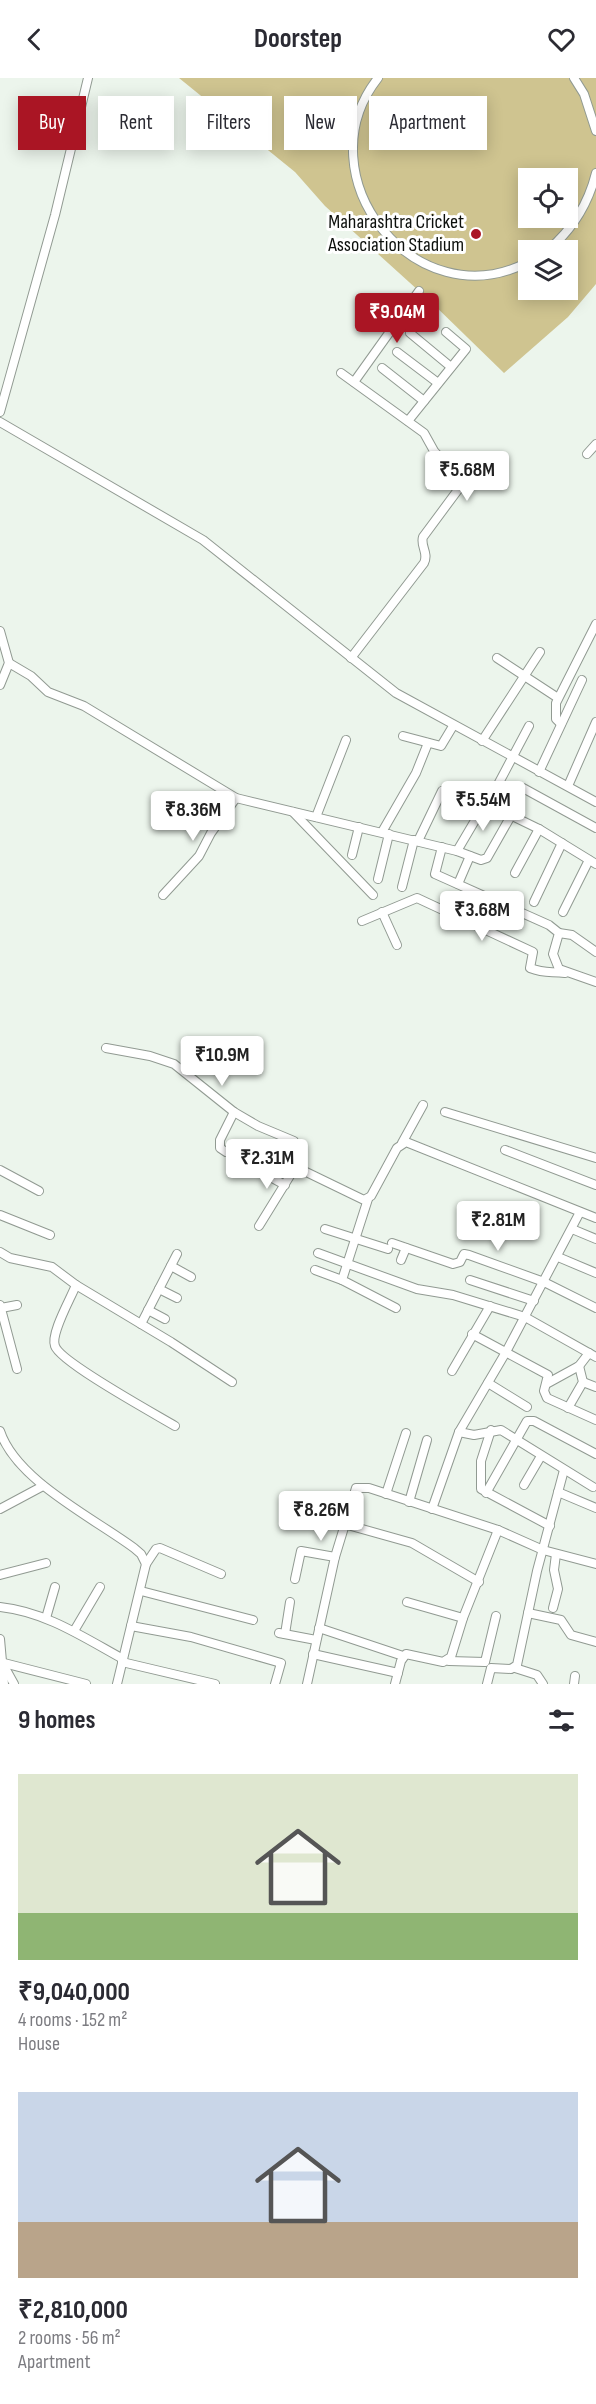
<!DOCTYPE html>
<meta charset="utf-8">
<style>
:root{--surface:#fff;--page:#f2f2f3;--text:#2b2b33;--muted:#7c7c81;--accent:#aa1524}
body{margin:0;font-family:"Sofia Sans Condensed",sans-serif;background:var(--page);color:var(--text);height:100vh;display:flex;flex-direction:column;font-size:22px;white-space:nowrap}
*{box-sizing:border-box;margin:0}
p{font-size:20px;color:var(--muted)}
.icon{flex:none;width:33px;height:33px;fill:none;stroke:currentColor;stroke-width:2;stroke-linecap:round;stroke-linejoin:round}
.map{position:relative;height:1606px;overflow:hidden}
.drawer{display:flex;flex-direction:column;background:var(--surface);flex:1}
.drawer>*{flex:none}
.top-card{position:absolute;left:18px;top:18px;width:561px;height:54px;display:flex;gap:12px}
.fabs{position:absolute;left:518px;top:90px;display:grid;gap:12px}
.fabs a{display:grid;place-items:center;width:60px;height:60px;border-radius:0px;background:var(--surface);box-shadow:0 3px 15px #0003;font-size:30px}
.price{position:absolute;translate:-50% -51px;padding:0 14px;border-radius:6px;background:#fff;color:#222;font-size:20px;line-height:39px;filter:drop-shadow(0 2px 3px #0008)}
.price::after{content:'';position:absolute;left:50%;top:36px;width:18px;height:14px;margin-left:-9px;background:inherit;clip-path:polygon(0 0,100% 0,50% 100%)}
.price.active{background:var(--accent);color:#fff}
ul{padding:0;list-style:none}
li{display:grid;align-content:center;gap:12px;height:318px;padding:0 18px}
li span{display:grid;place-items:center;height:186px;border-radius:0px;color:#555}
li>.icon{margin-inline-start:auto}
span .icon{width:108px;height:108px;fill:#fffc;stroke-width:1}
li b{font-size:26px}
h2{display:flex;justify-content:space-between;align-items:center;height:72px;padding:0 18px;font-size:26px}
.tag{padding:0 21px;border-radius:0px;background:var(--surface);box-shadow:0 3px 15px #0003;font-size:21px;line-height:54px}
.tag.active{background:var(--accent);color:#fff}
header{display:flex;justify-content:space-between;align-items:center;height:78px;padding:0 18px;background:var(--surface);font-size:27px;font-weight:700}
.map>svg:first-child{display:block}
.green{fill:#cfc490;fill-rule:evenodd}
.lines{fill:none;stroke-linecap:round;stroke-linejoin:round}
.minor-casing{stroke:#919a92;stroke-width:10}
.minor{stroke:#fff;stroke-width:8}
.poi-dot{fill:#aa1524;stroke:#fff;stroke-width:2}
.labels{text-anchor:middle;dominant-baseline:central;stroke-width:6;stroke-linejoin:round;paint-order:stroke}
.poi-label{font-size:20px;fill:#0c0f0c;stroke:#fff;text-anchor:end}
</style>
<header><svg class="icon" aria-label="back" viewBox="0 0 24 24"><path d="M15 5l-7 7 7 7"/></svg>Doorstep<svg class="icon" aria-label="heart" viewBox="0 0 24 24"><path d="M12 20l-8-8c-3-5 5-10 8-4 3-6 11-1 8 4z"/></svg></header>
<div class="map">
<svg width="596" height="1606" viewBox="0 0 596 1606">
<rect width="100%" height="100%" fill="#ecf5ec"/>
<path class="green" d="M179,0H596V206L568,239L504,295L430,223L325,128L295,94ZM528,100H567V140H528ZM528,172H567V212H528Z"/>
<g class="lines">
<defs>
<g id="minor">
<path d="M378,0C301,98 416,243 528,184"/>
<polyline points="574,0 584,16 596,53"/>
<path d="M548,172C573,151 588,127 596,95"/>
<polyline points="410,255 451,289"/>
<polyline points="397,274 438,305"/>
<polyline points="382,290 424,323"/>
<path d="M341,295L424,355L434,373L463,405L423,459C420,468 429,475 424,485L351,580"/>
<polyline points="354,304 419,213"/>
<polyline points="0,334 55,137 88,0"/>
<polyline points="408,343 466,271 446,254"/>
<polyline points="0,344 203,462 396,615 596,724"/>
<polyline points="587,376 596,366"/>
<polyline points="0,553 9,585 0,607"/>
<polyline points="497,580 558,620"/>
<polyline points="9,585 31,598 48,614 84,628 236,720 457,773 481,782 487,780 512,736"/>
<polyline points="561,646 556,641 556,625 596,546"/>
<polyline points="403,658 441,668 453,648"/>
<polyline points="482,663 540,574"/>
<polyline points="539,694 582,602"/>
<polyline points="568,708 596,644"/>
<polyline points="523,710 596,750"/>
<polyline points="485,731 529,648"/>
<polyline points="293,734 373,817"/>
<polyline points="316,739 346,662"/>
<polyline points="382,754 416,695 428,665"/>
<polyline points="418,763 442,713"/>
<polyline points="442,769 435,796 549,847 559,855 553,876 559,891 596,904"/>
<polyline points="457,773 480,734 496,730 539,751 596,786"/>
<polyline points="352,777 359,749"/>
<polyline points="515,795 539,751"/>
<polyline points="378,801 389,756"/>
<polyline points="458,806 470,778"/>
<polyline points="402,809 414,762"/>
<polyline points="163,817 199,778 211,755 236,720"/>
<polyline points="534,824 562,765"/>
<polyline points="382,834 397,867"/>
<polyline points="563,834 589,782"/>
<path d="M362,843L417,820L533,874L530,890C545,896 551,893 565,895"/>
<polyline points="559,855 572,857 596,874"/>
<polyline points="106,970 150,978 174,986 234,1034 258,1048 294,1063 296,1070 294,1081 300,1091 364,1122 371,1118 397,1070 406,1064 596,1140"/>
<polyline points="445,1034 596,1080"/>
<polyline points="402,1065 423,1027"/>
<polyline points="505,1072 596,1107"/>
<polyline points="226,1074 220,1070 220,1062 234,1034"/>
<polyline points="247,1086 285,1107"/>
<polyline points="0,1092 39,1113"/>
<polyline points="368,1121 342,1202 396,1230"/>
<polyline points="0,1137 50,1157"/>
<polyline points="259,1148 296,1088"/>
<polyline points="325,1151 388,1171"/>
<polyline points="572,1151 596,1161"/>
<polyline points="392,1165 453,1186 460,1184 464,1176 469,1177 544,1204 596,1230"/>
<polyline points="0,1174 10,1180 52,1189 76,1207 171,1264 232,1304"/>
<polyline points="318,1175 417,1211 453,1217 525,1239 596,1279"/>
<polyline points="558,1179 596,1195"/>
<polyline points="401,1182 406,1170"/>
<polyline points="171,1188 191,1199"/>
<polyline points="315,1192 342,1202"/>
<polyline points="470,1202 534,1223"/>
<path d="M76,1207C71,1220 50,1256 55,1268C60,1284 155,1336 175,1348"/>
<polyline points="159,1211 177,1220"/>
<polyline points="0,1227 17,1291"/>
<polyline points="1,1230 17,1227"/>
<polyline points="148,1232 165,1241"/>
<polyline points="141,1246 177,1176"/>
<polyline points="472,1256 548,1297 544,1313 547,1320 596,1342"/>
<polyline points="452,1293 490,1228"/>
<polyline points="583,1304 596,1309"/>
<polyline points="488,1305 527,1329"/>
<polyline points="548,1305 579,1288 589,1275"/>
<polyline points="568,1330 583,1304 579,1288"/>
<polyline points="491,1352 481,1383 481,1411 550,1448"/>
<path d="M0,1353C16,1402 92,1439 134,1470L141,1476L146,1486L117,1606"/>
<polyline points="459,1354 474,1357 501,1352 593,1409"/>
<polyline points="524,1407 541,1378"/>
<polyline points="558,1414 596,1430"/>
<polyline points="486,1415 527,1343 534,1343 596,1376"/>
<polyline points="386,1416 406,1355"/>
<polyline points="409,1424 427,1362"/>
<polyline points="0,1431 43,1408"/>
<polyline points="432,1431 459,1354 506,1274 580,1134"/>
<polyline points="344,1446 412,1465 479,1504"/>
<polyline points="146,1486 156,1471 160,1470 221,1496"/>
<polyline points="0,1497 46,1485"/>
<polyline points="295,1501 301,1473 335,1479"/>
<polyline points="141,1513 253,1542"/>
<polyline points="407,1524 463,1540"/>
<path d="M0,1529C46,1534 83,1559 123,1581"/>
<polyline points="553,1530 558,1511 554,1492 556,1476"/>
<polyline points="528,1535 561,1542 571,1557 596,1564"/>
<polyline points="46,1540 55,1509"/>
<polyline points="131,1548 191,1559 281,1585 275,1606"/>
<polyline points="319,1550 403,1578"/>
<polyline points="74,1553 100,1509"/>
<polyline points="279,1555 316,1562"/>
<polyline points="285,1556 290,1524"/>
<polyline points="0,1561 4,1606"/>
<polyline points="313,1576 398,1595"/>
<polyline points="449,1583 485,1584 496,1538"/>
<polyline points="0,1584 86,1606"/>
<polyline points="122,1584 215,1606"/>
<polyline points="4,1588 14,1606"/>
<polyline points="515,1590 537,1597 543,1606"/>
<polyline points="307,1606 335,1479 356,1410 369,1410 498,1452 543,1472 596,1486"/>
<polyline points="395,1606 401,1583 406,1576 443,1584 451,1579 463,1540 498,1452"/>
<polyline points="487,1606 491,1590 511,1591 517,1587 537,1493 564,1392"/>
<polyline points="574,1606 575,1598"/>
</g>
</defs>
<use href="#minor" class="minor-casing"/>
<use href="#minor" class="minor"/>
</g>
<circle class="poi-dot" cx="476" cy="156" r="6"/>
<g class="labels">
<g class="poi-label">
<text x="464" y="144">Maharashtra Cricket<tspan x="464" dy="23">Association Stadium</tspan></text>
</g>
</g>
</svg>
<div class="fabs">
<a><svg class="icon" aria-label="locate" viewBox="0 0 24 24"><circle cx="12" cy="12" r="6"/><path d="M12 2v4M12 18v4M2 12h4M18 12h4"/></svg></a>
<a><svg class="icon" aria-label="layers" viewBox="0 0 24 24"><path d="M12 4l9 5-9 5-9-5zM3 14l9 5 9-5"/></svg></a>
</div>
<b class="price active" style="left:397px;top:266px">₹9.04M</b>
<b class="price" style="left:467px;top:424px">₹5.68M</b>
<b class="price" style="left:483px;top:754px">₹5.54M</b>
<b class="price" style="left:193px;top:764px">₹8.36M</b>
<b class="price" style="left:482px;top:864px">₹3.68M</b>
<b class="price" style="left:222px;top:1009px">₹10.9M</b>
<b class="price" style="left:267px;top:1112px">₹2.31M</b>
<b class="price" style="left:498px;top:1174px">₹2.81M</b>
<b class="price" style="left:321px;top:1464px">₹8.26M</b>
<div class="top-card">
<a class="tag active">Buy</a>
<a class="tag">Rent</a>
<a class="tag">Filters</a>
<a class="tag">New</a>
<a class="tag">Apartment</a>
</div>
</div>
<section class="drawer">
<h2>9 homes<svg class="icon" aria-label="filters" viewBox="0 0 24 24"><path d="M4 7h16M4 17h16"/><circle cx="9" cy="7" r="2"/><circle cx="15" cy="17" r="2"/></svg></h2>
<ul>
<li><span style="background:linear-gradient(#dfe7d0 75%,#8fb573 0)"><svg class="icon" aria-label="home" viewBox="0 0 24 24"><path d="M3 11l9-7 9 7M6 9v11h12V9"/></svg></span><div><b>₹9,040,000</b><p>4 rooms · 152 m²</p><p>House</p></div></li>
<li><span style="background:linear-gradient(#c9d6e8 70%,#b9a48a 0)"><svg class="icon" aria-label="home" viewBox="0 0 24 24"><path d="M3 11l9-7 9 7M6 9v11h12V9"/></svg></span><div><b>₹2,810,000</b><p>2 rooms · 56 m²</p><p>Apartment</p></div></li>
</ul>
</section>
